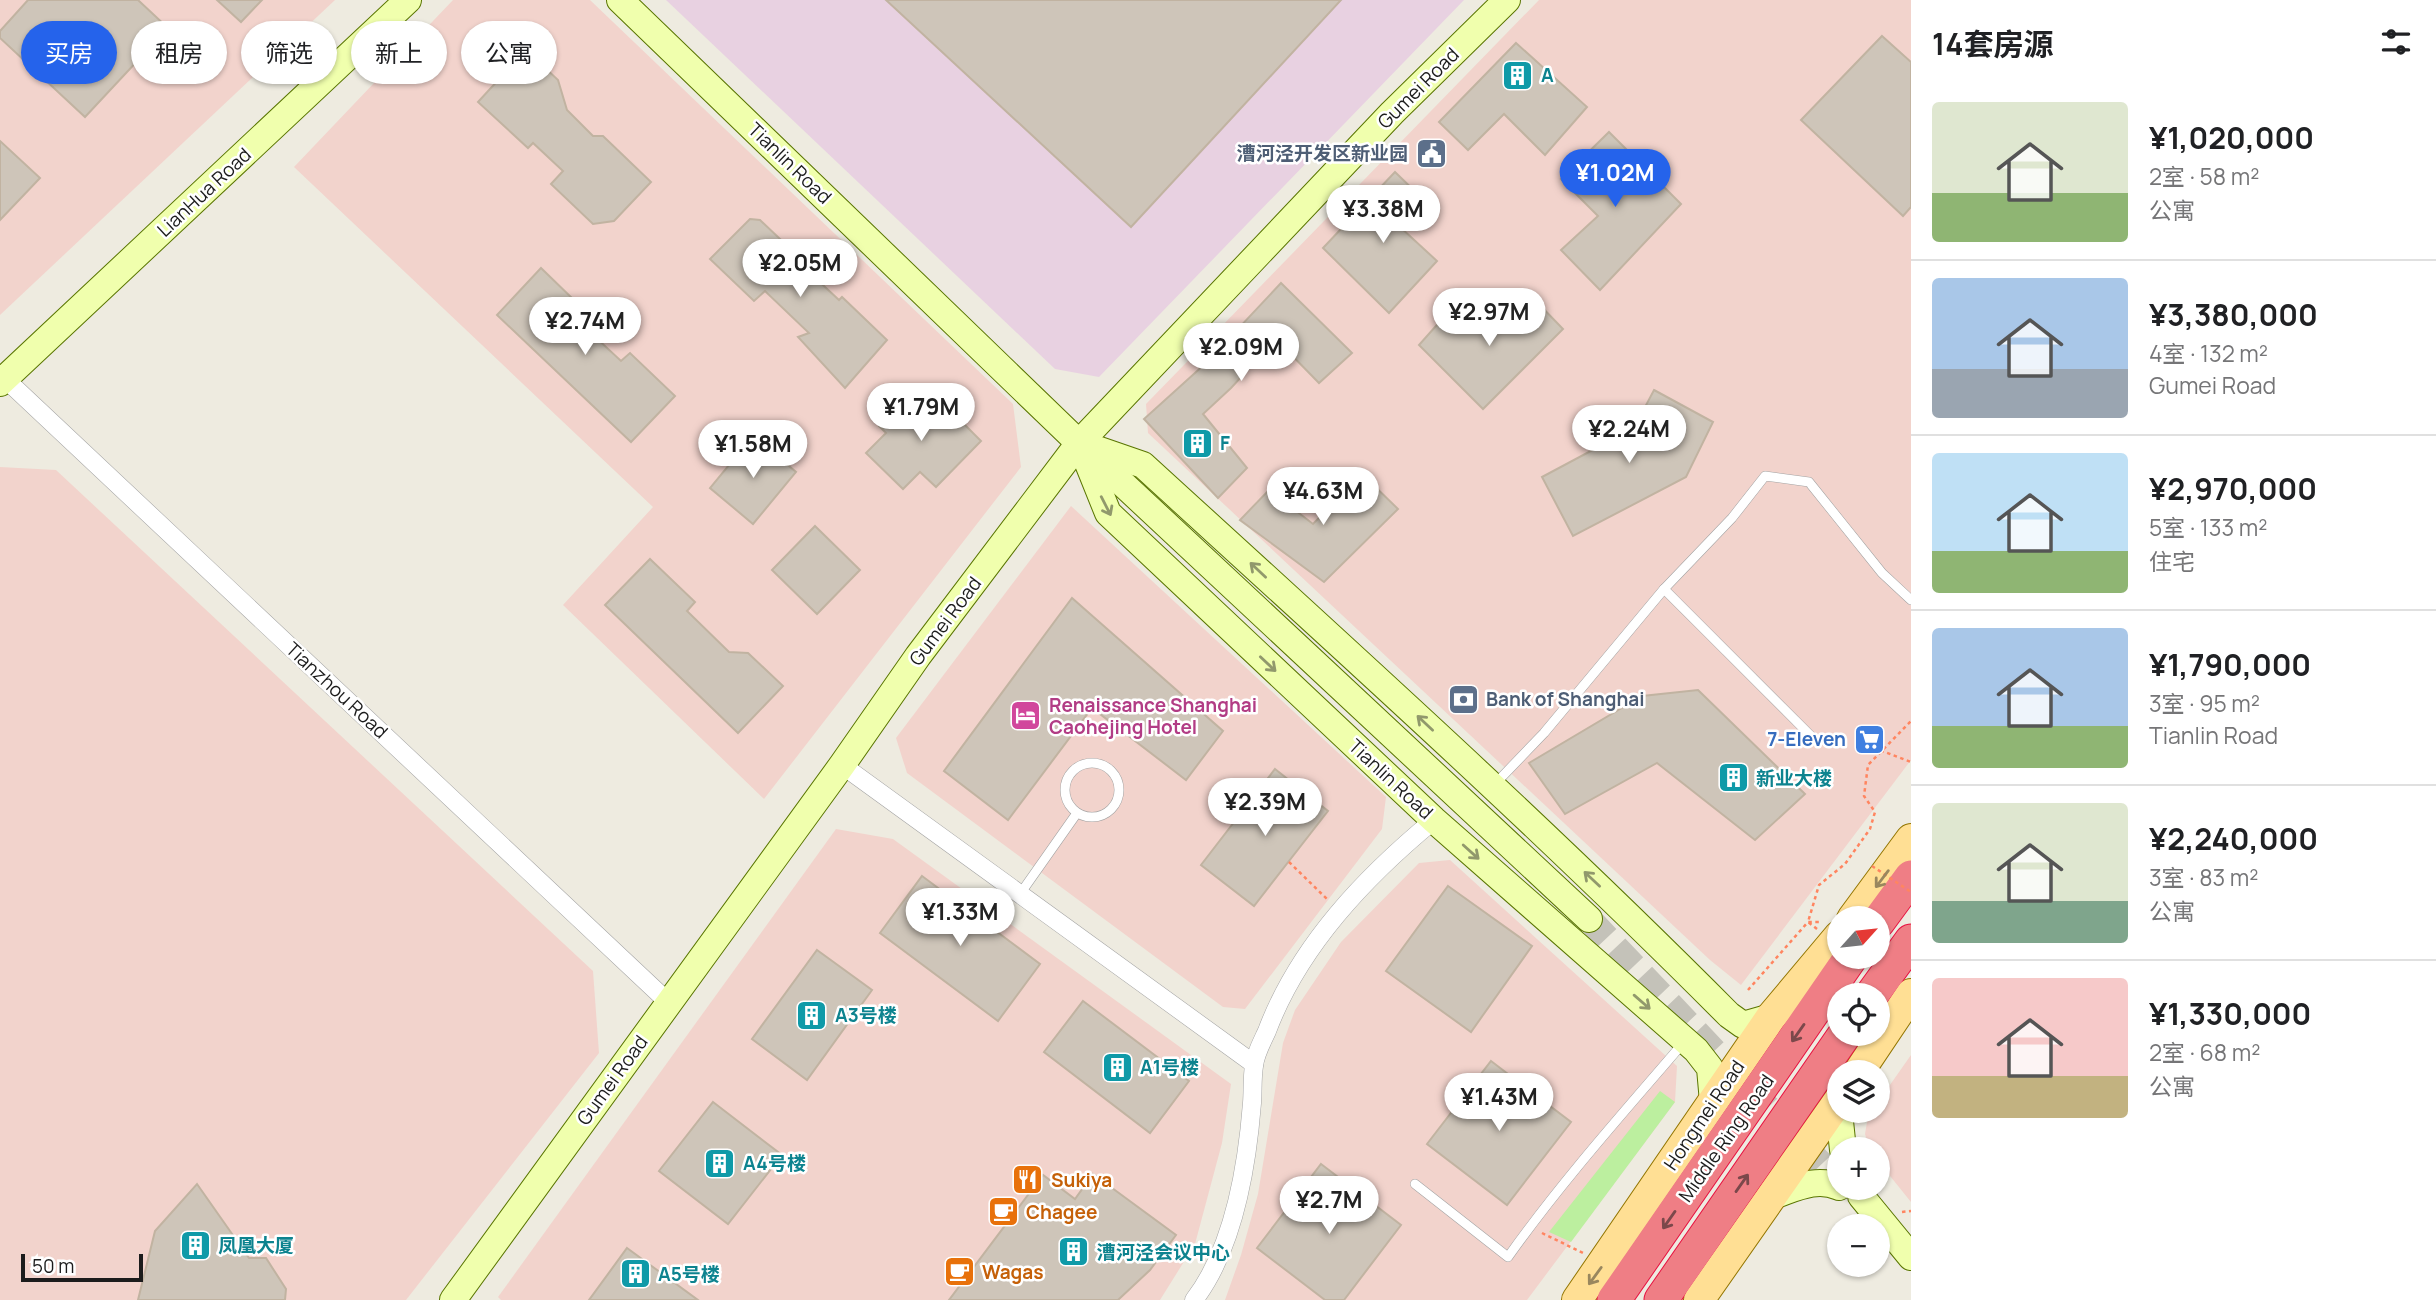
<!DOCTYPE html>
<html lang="zh">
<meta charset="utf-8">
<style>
:root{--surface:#fff;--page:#f6f6f6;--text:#202124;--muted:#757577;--line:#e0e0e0;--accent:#2563eb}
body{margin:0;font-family:Manrope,"Noto Sans SC",sans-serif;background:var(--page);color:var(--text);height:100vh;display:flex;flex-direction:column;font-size:26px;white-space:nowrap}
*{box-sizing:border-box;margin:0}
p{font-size:23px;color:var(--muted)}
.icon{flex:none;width:38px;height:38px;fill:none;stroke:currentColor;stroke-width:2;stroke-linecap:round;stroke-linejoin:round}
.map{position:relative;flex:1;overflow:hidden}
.sheet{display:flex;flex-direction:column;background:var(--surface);width:525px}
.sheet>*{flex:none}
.banner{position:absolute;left:21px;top:21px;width:665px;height:63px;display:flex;gap:14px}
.needle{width:46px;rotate:63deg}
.controls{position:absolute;left:1827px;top:906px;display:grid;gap:14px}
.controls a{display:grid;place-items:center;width:63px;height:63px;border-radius:50%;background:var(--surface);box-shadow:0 2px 5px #0004;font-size:35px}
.scale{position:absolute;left:21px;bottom:18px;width:122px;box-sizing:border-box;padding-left:7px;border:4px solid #1c1c1c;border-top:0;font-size:19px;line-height:24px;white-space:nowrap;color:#1c1c1c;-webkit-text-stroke:5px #fff;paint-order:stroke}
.price{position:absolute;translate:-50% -60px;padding:0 16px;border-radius:24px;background:#fff;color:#222;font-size:23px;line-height:46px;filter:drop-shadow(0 2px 4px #0008)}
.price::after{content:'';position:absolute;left:50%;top:42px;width:21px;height:16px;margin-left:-10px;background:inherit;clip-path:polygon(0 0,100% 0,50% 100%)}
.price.active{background:var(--accent);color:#fff}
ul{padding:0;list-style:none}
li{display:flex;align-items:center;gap:21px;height:175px;padding:0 21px}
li+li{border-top:2px solid var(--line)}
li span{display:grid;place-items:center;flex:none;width:196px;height:140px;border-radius:7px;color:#555}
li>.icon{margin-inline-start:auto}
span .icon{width:84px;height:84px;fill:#fffc;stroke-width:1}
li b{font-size:30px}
h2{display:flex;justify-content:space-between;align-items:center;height:84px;padding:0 21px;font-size:30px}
.pill{padding:0 24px;border-radius:32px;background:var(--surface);box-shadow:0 2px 5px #0004;font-size:24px;line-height:63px}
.pill.active{background:var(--accent);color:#fff}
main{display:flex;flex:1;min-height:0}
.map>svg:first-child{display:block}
.commercial{fill:#f2d3cc}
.industrial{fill:#e8d1e1}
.grass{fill:#bcef9f}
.building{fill:#cec5b9;stroke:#c1b3a1;stroke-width:2}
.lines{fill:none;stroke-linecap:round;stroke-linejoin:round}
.secondary-tunnel{stroke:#c4c2b9;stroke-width:26;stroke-dasharray:26 13;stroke-linecap:butt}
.lane-casing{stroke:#a3a3a3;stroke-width:10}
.street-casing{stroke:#a3a3a3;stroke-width:19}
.secondary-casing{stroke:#597500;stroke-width:28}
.primary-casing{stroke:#937500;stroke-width:32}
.highway-casing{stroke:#e71240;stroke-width:35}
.path{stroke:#ff8560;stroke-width:2.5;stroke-dasharray:3.5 3.5;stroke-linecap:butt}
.lane{stroke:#fff;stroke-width:9}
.street{stroke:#fff;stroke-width:18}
.secondary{stroke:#f0ffad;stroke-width:26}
.primary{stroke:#ffdf94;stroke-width:30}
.highway{stroke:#ef7e85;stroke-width:33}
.path-bridge{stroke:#ff8560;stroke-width:2.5;stroke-dasharray:3.5 3.5;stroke-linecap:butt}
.oneway{stroke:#91996c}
.oneway2{stroke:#99875e}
.oneway3{stroke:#7b484b}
.labels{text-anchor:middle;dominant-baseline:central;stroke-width:5;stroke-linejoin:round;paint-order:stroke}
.culture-label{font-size:19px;font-weight:bold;fill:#0d838f;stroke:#fff;text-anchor:start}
.street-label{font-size:19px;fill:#1c1c1c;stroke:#fff}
.service-label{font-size:19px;font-weight:bold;fill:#4e5e75;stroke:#fff;text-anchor:end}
.hotel-label{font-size:19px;font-weight:bold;fill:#b23c85;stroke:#fff;text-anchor:start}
.shop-label{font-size:19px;font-weight:bold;fill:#366cbe;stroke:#fff;text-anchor:end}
.food-label{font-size:19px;font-weight:bold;fill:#c56008;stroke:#fff;text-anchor:start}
</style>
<main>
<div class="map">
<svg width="1911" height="1300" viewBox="0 0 1911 1300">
<rect width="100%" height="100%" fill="#eeebe0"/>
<g class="commercial">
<polygon points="0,0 335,0 0,315"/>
<polygon points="453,0 590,0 1013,404 1021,467 764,799 563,605 653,507 294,167"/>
<polygon points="1539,0 1911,0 1911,760 1741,985 1710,960 1148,433 1146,404"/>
<polygon points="0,467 56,470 593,971 599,1053 406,1300 0,1300"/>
<polygon points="1071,506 1386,797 1382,829 1245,1009 1223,1007 907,773 896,738"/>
<polygon points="836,829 893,839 1231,1084 1222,1143 1195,1244 1160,1300 501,1300 498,1297"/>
<polygon points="1450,860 1677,1066 1675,1102 1527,1300 1225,1300 1241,1255 1258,1194 1283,1043 1295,1010 1341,942 1419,863"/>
<polygon points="1911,1055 1911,1202 1878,1161 1878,1150 1870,1150 1865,1134 1868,1116 1871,1111 1878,1111 1878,1102"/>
</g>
<polygon class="industrial" points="666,0 1464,0 1099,377 1055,369"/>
<polygon class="grass" points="1660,1091 1675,1102 1571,1242 1549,1232"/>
<g class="building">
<polygon points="28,0 138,0 168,28 85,117 0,38 0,31"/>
<polygon points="217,0 262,0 241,22"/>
<polygon points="886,0 1341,0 1131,227"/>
<polygon points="1882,36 1911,62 1911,207 1903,216 1801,120"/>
<polygon points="1516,43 1587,107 1545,155 1504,114 1468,150 1439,122"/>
<polygon points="526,50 558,80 567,110 593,136 603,136 651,182 614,221 593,224 551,184 563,171 533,143 528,148 478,102"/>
<polygon points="1609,132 1681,204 1600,290 1561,250 1598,216 1561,179"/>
<polygon points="0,141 40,178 0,220"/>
<polygon points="1395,172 1425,201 1400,227 1437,261 1389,313 1323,248"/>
<polygon points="750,219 760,220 798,256 795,259 839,300 842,297 887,340 845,388 798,337 809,333 765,291 754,301 710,259"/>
<polygon points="541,268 576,302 578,321 621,361 630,353 675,396 631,442 497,315"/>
<polygon points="1281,283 1352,353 1319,383 1276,339 1231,388 1203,414 1247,468 1218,498 1144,419 1206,363"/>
<polygon points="1532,297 1563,329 1483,409 1419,345 1460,299 1496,333"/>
<polygon points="914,390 947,422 950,419 957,426 961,421 981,441 936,487 920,472 903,489 866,453 886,433 879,426"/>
<polygon points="1654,390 1713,422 1686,477 1573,536 1542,477 1634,428"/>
<polygon points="753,436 796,472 753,524 710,488"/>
<polygon points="1362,474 1398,509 1324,582 1240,520 1269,490 1313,524"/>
<polygon points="815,526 860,570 817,614 772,570"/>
<polygon points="650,559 695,602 687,611 729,652 748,653 783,686 738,733 605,605"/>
<polygon points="1072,598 1223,731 1186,780 1092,708 1008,820 944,771"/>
<polygon points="1698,690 1805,794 1755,840 1657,763 1565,814 1529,763 1642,696"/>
<polygon points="1275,769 1328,811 1254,906 1201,865"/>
<polygon points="922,876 1040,964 998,1021 880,933"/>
<polygon points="1448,886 1532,946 1471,1032 1386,971"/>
<polygon points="817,950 872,990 807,1080 752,1039"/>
<polygon points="1083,1001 1189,1081 1150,1133 1044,1052"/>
<polygon points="1491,1061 1571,1122 1507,1205 1427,1144"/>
<polygon points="713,1102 782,1155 728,1224 659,1171"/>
<polygon points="1321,1164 1401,1225 1344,1300 1325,1300 1257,1248"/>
<polygon points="1093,1174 1176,1235 1150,1270 1118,1300 949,1300 1043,1175 1075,1199"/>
<polygon points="197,1184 249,1258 266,1258 286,1289 285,1300 138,1300 155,1231"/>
<polygon points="627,1248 698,1300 589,1300"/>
</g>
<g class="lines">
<polyline class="secondary-tunnel" points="1589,919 1839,1183"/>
<defs>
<g id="lane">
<polyline points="1664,589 1812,737"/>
<circle cx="1092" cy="790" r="27"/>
<polyline points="1495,784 1544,733 1664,589 1732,518 1765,476 1809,482 1882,573 1911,600"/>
<polyline points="1020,894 1077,813"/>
<path d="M1415,1184L1508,1257C1562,1181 1624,1112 1684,1042"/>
</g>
<g id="street">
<polyline points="0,374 668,1002"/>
<polyline points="842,765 1254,1064"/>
<path d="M1194,1300C1234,1248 1247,1167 1252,1103C1253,1091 1252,1078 1254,1066C1255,1054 1262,1042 1267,1031C1299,946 1365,877 1434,820"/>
</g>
<g id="secondary">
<polyline points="620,0 1079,443 1589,919"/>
<polyline points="0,383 408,0"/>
<path d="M1088,446L1143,465C1341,646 1540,825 1729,1015L1743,1025L1771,1017"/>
<polyline points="1083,451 1108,513 1434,820 1696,1050 1710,1068 1713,1102"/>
<polyline points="1838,1102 1843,1150"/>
<path d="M1775,1195C1796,1188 1817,1177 1839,1187"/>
<polyline points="1861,1196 1911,1257"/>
<polyline points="453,1300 842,765 918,656 1079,443 1392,113 1507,0"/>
</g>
<g id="primary">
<polyline points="1852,919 1911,839"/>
<polyline points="1858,1073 1911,994"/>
<polyline points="1577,1300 1771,1017 1839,936"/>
<polyline points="1699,1300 1839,1100"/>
</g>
<g id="highway">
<polyline points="1878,922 1911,877"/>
<polyline points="1871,996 1911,941"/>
<polyline points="1614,1300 1851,957"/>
<polyline points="1661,1300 1845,1034"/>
</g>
</defs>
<use href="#lane" class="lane-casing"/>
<use href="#street" class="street-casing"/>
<use href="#secondary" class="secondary-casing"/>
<use href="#primary" class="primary-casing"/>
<use href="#highway" class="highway-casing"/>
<g class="path">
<polyline points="1874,748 1911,762"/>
<polyline points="1289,862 1327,899"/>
<polyline points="1817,929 1808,922 1819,885 1845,864 1870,829 1875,812 1864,796 1868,765 1911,721"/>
<polyline points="1748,990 1808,922 1819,922"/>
<polyline points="1902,1212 1911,1211"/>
<polyline points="1542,1233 1583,1253"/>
</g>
<use href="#lane" class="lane"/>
<use href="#street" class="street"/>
<use href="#secondary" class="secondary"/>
<use href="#primary" class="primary"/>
<use href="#highway" class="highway"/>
<polyline class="path-bridge" points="1872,866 1911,892"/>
</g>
<defs><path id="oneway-shaft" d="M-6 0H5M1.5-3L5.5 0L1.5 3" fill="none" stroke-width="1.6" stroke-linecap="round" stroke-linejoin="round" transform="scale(1.75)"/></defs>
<g class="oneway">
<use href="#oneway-shaft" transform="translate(1106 506) rotate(63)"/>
<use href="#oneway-shaft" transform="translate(1258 570) rotate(-137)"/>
<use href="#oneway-shaft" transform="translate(1268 664) rotate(43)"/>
<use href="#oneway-shaft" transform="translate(1425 723) rotate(-137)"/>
<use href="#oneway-shaft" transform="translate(1471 852) rotate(42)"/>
<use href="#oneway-shaft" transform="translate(1592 879) rotate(-137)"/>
<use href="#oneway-shaft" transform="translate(1642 1002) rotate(41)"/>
</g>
<g class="oneway2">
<use href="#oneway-shaft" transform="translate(1882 879) rotate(127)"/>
<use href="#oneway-shaft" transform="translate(1595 1276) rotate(126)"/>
</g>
<g class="oneway3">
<use href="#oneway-shaft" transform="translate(1798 1033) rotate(125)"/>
<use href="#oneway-shaft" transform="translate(1742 1183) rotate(-55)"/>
<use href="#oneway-shaft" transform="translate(1669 1220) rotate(125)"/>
</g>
<defs>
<symbol id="building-square" viewBox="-11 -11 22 22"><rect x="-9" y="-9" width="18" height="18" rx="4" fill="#0f9aa8" stroke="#fff"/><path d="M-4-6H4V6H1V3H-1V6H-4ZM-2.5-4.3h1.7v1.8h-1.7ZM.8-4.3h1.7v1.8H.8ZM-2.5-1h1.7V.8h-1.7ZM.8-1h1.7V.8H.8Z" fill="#fff"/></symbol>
<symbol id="civic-square" viewBox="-11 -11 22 22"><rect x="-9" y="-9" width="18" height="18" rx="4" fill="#5c6f8a" stroke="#fff"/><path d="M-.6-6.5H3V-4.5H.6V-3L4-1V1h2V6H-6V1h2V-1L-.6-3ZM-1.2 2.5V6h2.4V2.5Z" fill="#fff"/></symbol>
<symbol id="bank-square" viewBox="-11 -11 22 22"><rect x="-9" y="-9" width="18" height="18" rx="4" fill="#5c6f8a" stroke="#fff"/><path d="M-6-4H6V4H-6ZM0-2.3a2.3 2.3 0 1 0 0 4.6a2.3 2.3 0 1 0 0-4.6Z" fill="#fff"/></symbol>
<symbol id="hotel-square" viewBox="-11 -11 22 22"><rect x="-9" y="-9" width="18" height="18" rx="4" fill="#d1479c" stroke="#fff"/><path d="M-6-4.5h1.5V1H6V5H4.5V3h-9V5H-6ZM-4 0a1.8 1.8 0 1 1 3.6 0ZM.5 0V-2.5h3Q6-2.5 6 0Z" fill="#fff"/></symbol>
<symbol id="supermarket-square" viewBox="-11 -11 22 22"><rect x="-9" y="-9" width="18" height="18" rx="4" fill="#3f7fe0" stroke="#fff"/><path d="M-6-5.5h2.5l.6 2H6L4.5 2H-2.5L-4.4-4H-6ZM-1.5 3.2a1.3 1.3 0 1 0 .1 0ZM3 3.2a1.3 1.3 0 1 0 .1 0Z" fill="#fff"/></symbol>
<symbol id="restaurant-square" viewBox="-11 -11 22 22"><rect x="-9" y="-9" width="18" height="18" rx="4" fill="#e8710a" stroke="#fff"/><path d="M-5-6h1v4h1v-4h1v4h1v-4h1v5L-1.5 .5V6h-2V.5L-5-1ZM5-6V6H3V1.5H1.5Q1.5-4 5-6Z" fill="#fff"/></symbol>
<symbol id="cafe-square" viewBox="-11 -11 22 22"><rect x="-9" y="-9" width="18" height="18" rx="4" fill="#e8710a" stroke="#fff"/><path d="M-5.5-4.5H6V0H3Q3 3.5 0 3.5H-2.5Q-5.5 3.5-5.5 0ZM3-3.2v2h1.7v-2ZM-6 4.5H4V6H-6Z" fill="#fff"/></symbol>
</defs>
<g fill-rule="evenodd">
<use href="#building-square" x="1500" y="58" width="35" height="35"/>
<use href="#civic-square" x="1414" y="136" width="35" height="35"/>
<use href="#building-square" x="1180" y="426" width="35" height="35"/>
<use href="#bank-square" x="1446" y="682" width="35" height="35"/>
<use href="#hotel-square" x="1008" y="698" width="35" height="35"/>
<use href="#supermarket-square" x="1852" y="722" width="35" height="35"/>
<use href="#building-square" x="1716" y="760" width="35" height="35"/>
<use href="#building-square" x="794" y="998" width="35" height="35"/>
<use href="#building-square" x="1100" y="1050" width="35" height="35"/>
<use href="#building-square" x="702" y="1146" width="35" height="35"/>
<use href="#restaurant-square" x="1010" y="1162" width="35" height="35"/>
<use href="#cafe-square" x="986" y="1194" width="35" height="35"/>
<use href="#building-square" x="178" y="1228" width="35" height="35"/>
<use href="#building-square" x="1056" y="1234" width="35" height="35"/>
<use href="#cafe-square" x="942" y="1254" width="35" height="35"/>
<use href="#building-square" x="618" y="1256" width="35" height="35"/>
</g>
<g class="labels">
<g class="culture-label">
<text x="1541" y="75">A</text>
<text x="1220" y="443">F</text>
<text x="1756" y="778">新业大楼</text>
<text x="835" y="1015">A3号楼</text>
<text x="1140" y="1067">A1号楼</text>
<text x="743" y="1163">A4号楼</text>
<text x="218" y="1245">凤凰大厦</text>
<text x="1097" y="1252">漕河泾会议中心</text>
<text x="658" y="1274">A5号楼</text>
</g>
<g class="street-label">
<text transform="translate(1418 88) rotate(-45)">Gumei Road</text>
<text transform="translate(790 163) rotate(44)">Tianlin Road</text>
<text transform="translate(204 192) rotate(-43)">LianHua Road</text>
<text transform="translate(945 621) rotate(-53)">Gumei Road</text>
<text transform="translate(337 690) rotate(43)">Tianzhou Road</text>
<text transform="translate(1391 779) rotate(43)">Tianlin Road</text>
<text transform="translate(612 1080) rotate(-54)">Gumei Road</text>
<text transform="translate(1704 1115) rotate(-56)">Hongmei Road</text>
<text transform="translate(1726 1138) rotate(-55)">Middle Ring Road</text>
</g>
<g class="service-label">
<text x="1408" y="153">漕河泾开发区新业园</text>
<text x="1486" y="699" text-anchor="start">Bank of Shanghai</text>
</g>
<g class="hotel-label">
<text x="1049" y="705">Renaissance Shanghai<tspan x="1049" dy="22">Caohejing Hotel</tspan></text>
</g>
<g class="shop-label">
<text x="1846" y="739">7-Eleven</text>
</g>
<g class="food-label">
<text x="1051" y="1180">Sukiya</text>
<text x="1026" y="1212">Chagee</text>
<text x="982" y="1272">Wagas</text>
</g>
</g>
</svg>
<div class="controls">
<a><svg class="needle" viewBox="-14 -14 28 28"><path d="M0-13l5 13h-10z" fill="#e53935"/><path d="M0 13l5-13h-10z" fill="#757577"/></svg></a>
<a><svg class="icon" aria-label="locate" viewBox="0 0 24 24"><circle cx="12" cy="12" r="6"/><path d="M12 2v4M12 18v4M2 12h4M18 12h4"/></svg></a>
<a><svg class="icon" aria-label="layers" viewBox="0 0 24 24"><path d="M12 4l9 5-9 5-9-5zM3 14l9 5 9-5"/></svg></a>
<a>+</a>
<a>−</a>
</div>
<div class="scale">50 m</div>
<b class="price active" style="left:1615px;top:209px">¥1.02M</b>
<b class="price" style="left:1383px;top:245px">¥3.38M</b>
<b class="price" style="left:800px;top:299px">¥2.05M</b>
<b class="price" style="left:1489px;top:348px">¥2.97M</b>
<b class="price" style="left:585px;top:357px">¥2.74M</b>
<b class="price" style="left:1241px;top:383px">¥2.09M</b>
<b class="price" style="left:921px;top:443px">¥1.79M</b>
<b class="price" style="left:1629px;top:465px">¥2.24M</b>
<b class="price" style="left:753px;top:480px">¥1.58M</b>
<b class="price" style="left:1323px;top:527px">¥4.63M</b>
<b class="price" style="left:1265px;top:838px">¥2.39M</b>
<b class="price" style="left:960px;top:948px">¥1.33M</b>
<b class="price" style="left:1499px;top:1133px">¥1.43M</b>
<b class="price" style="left:1329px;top:1236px">¥2.7M</b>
<div class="banner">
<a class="pill active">买房</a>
<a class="pill">租房</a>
<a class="pill">筛选</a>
<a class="pill">新上</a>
<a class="pill">公寓</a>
</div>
</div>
<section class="sheet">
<h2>14套房源<svg class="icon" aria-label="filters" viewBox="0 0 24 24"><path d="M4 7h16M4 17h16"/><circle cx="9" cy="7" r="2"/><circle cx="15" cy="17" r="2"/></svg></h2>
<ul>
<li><span style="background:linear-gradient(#dfe7d0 65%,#8fb573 0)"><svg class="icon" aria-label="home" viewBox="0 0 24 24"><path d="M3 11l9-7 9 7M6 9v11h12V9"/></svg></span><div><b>¥1,020,000</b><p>2室 · 58 m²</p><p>公寓</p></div></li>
<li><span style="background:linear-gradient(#a9c7e8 65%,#9aa5b1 0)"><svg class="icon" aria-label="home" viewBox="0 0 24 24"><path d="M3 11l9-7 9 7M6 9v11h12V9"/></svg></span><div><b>¥3,380,000</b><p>4室 · 132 m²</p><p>Gumei Road</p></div></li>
<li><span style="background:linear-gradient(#bfe0f5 70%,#8fb573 0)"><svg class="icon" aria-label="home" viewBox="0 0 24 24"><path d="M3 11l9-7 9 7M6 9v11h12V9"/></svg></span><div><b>¥2,970,000</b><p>5室 · 133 m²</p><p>住宅</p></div></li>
<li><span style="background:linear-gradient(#a9c7e8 70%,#8fb573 0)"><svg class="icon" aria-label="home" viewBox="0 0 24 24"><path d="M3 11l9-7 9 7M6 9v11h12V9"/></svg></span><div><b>¥1,790,000</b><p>3室 · 95 m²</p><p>Tianlin Road</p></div></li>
<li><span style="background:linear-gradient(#dfe7d0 70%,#7fa58c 0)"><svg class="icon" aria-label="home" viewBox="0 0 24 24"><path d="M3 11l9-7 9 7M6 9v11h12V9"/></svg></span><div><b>¥2,240,000</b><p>3室 · 83 m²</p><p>公寓</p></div></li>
<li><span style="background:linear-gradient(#f6c9c9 70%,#c2b280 0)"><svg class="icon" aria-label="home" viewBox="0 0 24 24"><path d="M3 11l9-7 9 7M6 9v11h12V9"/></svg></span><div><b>¥1,330,000</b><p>2室 · 68 m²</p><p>公寓</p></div></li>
</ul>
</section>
</main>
